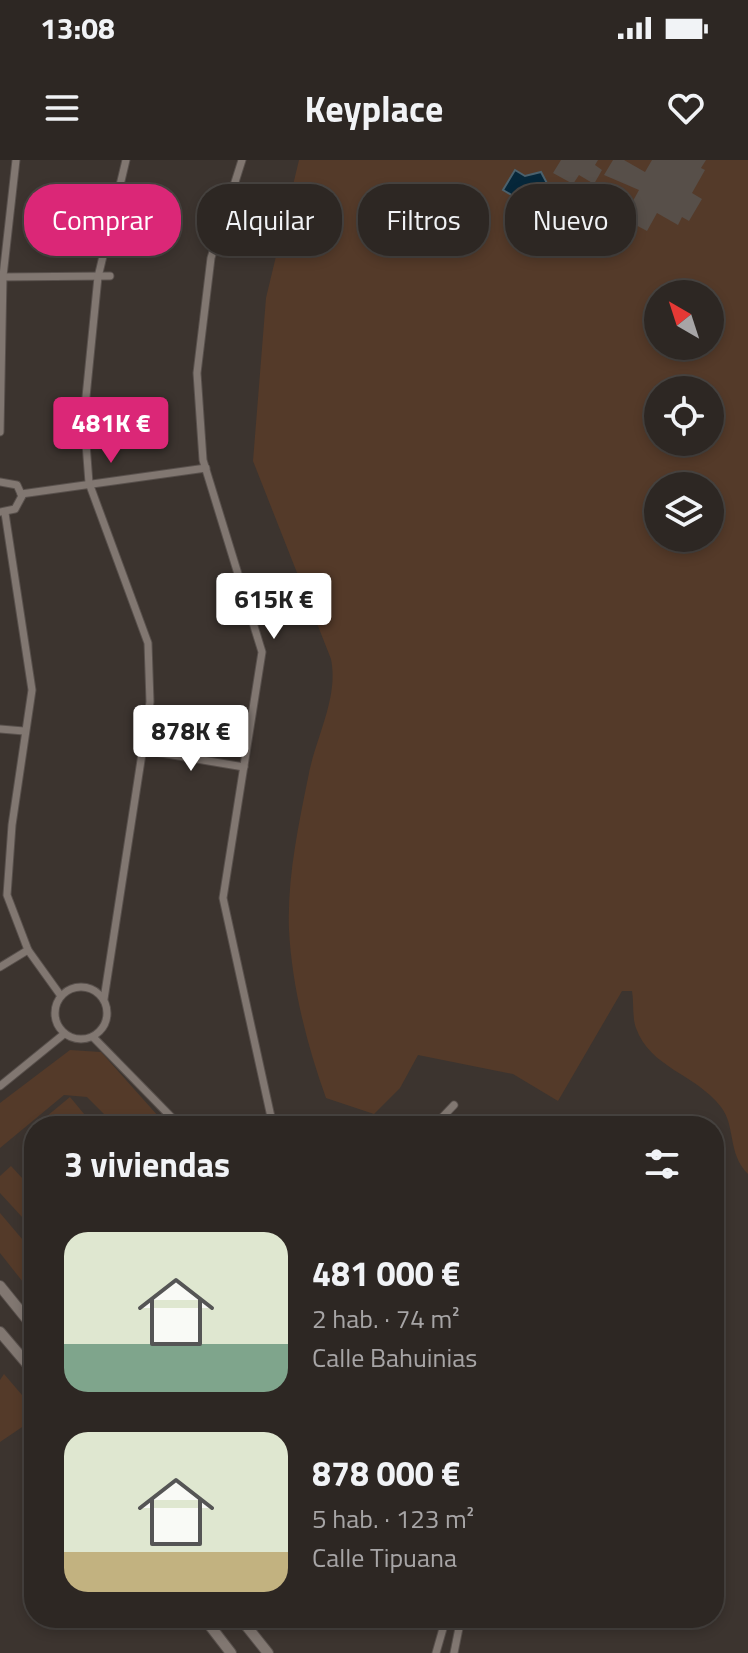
<!DOCTYPE html>
<html lang="es">
<meta charset="utf-8">
<style>
:root{--surface:#2d2723;--page:#393330;--text:#f1f3f6;--muted:#a7a5a6;--line:#484441;--accent:#db2777}
body{margin:0;font-family:"Titillium Web",sans-serif;background:var(--page);color:var(--text);height:100vh;display:flex;flex-direction:column;font-size:30px;white-space:nowrap}
*{box-sizing:border-box;margin:0}
p{font-size:26px;color:var(--muted)}
.icon{flex:none;width:44px;height:44px;fill:none;stroke:currentColor;stroke-width:2;stroke-linecap:round;stroke-linejoin:round}
.map{position:relative;flex:1;overflow:hidden}
.drawer{position:absolute;left:24px;top:956px;width:700px;height:512px;display:flex;flex-direction:column;background:var(--surface);border-radius:32px;box-shadow:0 4px 12px #0003,0 0 0 2px var(--line)}
.drawer>*{flex:none}
.banner{position:absolute;left:24px;top:24px;width:700px;height:72px;display:flex;gap:16px}
.needle{width:52px;rotate:321deg}
.fabs{position:absolute;left:644px;top:120px;display:grid;gap:16px}
.fabs a{display:grid;place-items:center;width:80px;height:80px;border-radius:50%;background:var(--surface);box-shadow:0 4px 12px #0003,0 0 0 2px var(--line);font-size:40px}
.price{position:absolute;translate:-50% -68px;padding:0 18px;border-radius:8px;background:#fff;color:#222;font-size:26px;line-height:52px;filter:drop-shadow(0 2px 4px #0008)}
.price::after{content:'';position:absolute;left:50%;top:48px;width:24px;height:18px;margin-left:-12px;background:inherit;clip-path:polygon(0 0,100% 0,50% 100%)}
.price.on{background:var(--accent);color:#fff}
ul{padding:0;list-style:none}
li{display:flex;align-items:center;gap:24px;height:200px;padding:0 40px}
li span{display:grid;place-items:center;flex:none;width:224px;height:160px;border-radius:24px;color:#555}
li>.icon{margin-inline-start:auto}
span .icon{width:96px;height:96px;fill:#fffc;stroke-width:1}
li b{font-size:34px}
h2{display:flex;justify-content:space-between;align-items:center;height:96px;padding:0 40px;font-size:34px}
.tag{padding:0 28px;border-radius:32px;background:var(--surface);box-shadow:0 4px 12px #0003,0 0 0 2px var(--line);font-size:28px;line-height:72px}
.tag.on{background:var(--accent);color:#fff}
.status{display:flex;justify-content:space-between;align-items:center;height:56px;padding:0 40px;background:var(--surface);direction:ltr}
.status svg{height:22px;fill:currentColor}
header{display:flex;justify-content:space-between;align-items:center;height:104px;padding:0 40px;background:var(--surface);font-size:36px;font-weight:700}
.map>svg:first-child{display:block}
.green{fill:#543a29;fill-rule:evenodd}
.water{fill:#06273a;stroke:#4b616d;stroke-width:2}
.building{fill:#574f49}
.lines{fill:none;stroke-linecap:round;stroke-linejoin:round}
.street-casing{stroke:#58504c;stroke-width:9}
.secondary-casing{stroke:#58504c;stroke-width:12}
.street{stroke:#817771;stroke-width:7}
.secondary{stroke:#817771;stroke-width:10}
</style>
<div class="status"><b>13:08</b><svg viewBox="0 0 49 12"><path d="M0 12V9h3v3zM5 12V6h3v6zM10 12V3h3v9zM15 12V0h3v12zM26 1h20v11H26zM47 4h2v5h-2z"/></svg></div>
<header><svg class="icon" aria-label="menu" viewBox="0 0 24 24"><path d="M4 6h16M4 12h16M4 18h16"/></svg>Keyplace<svg class="icon" aria-label="heart" viewBox="0 0 24 24"><path d="M12 20l-8-8c-3-5 5-10 8-4 3-6 11-1 8 4z"/></svg></header>
<div class="map">
<svg width="748" height="1493" viewBox="0 0 748 1493">
<rect width="100%" height="100%" fill="#3c342f"/>
<g class="green">
<path d="M299,0H748V1014C727,993 736,966 721,947C696,914 650,908 636,868C632,857 634,842 632,831H622L558,941L513,914L418,895L400,928L374,954L326,938C307,885 292,827 289,770C287,720 298,667 308,618C315,578 339,539 331,499L253,301L266,138ZM658,134H710V186H658ZM658,230H710V282H658ZM658,326H710V378H658Z"/>
<polygon points="70,890 101,892 167,966 116,966 87,937 64,935 0,988 0,943"/>
<polygon points="70,937 94,966 35,966"/>
<polygon points="11,1006 34,1031 34,1070 0,1033 0,1016"/>
<polygon points="0,1053 34,1093 34,1136 0,1093"/>
<polygon points="4,1214 34,1249 34,1259 0,1282 0,1220"/>
</g>
<g class="water">
<polygon points="515,10 525,16 541,12 549,27 532,47 503,30"/>
<polygon points="582,45 601,55 607,68 594,75 604,79 605,85 599,91 589,91 568,74"/>
</g>
<g class="building">
<polygon points="561,0 598,0 595,5 602,10 594,24 579,15 573,24 553,13"/>
<polygon points="613,0 624,0 645,12 652,0 706,0 701,8 705,10 692,33 702,39 689,61 682,57 678,65 657,53 647,71 632,63 637,55 628,50 639,30 604,15"/>
</g>
<g class="lines">
<defs>
<g id="street">
<polyline points="242,0 211,98 197,213 203,300 262,492 223,738 273,966"/>
<polyline points="0,117 110,116"/>
<polyline points="0,272 3,116 16,0"/>
<polyline points="0,322 17,325 22,336 15,349 0,352"/>
<polyline points="21,334 206,308"/>
<polyline points="5,353 32,530 12,665 7,735 28,790 61,836"/>
<polyline points="0,569 24,571"/>
<polyline points="143,590 244,607"/>
<polyline points="0,807 28,790"/>
<circle cx="81" cy="853" r="26"/>
<polyline points="104,839 150,542 148,483 89,323 84,257 98,117 126,0"/>
<polyline points="93,877 180,966"/>
<polyline points="0,926 64,874"/>
<polyline points="434,966 454,945"/>
<polyline points="436,1493 446,1458"/>
<polyline points="454,1493 461,1458"/>
</g>
<g id="secondary">
<polyline points="0,1126 34,1168"/>
<polyline points="0,1172 34,1212"/>
<polyline points="204,1458 231,1493"/>
<polyline points="240,1458 268,1493"/>
</g>
</defs>
<use href="#street" class="street-casing"/>
<use href="#secondary" class="secondary-casing"/>
<use href="#street" class="street"/>
<use href="#secondary" class="secondary"/>
</g>
</svg>
<div class="fabs">
<a><svg class="needle" viewBox="-14 -14 28 28"><path d="M0-13l5 13h-10z" fill="#e53935"/><path d="M0 13l5-13h-10z" fill="#a7a5a6"/></svg></a>
<a><svg class="icon" aria-label="locate" viewBox="0 0 24 24"><circle cx="12" cy="12" r="6"/><path d="M12 2v4M12 18v4M2 12h4M18 12h4"/></svg></a>
<a><svg class="icon" aria-label="layers" viewBox="0 0 24 24"><path d="M12 4l9 5-9 5-9-5zM3 14l9 5 9-5"/></svg></a>
</div>
<b class="price on" style="left:111px;top:305px">481K €</b>
<b class="price" style="left:274px;top:481px">615K €</b>
<b class="price" style="left:191px;top:613px">878K €</b>
<div class="banner">
<a class="tag on">Comprar</a>
<a class="tag">Alquilar</a>
<a class="tag">Filtros</a>
<a class="tag">Nuevo</a>
</div>
<section class="drawer">
<h2>3 viviendas<svg class="icon" aria-label="filters" viewBox="0 0 24 24"><path d="M4 7h16M4 17h16"/><circle cx="9" cy="7" r="2"/><circle cx="15" cy="17" r="2"/></svg></h2>
<ul>
<li><span style="background:linear-gradient(#dfe7d0 70%,#7fa58c 0)"><svg class="icon" aria-label="home" viewBox="0 0 24 24"><path d="M3 11l9-7 9 7M6 9v11h12V9"/></svg></span><div><b>481 000 €</b><p>2 hab. · 74 m²</p><p>Calle Bahuinias</p></div></li>
<li><span style="background:linear-gradient(#dfe7d0 75%,#c2b280 0)"><svg class="icon" aria-label="home" viewBox="0 0 24 24"><path d="M3 11l9-7 9 7M6 9v11h12V9"/></svg></span><div><b>878 000 €</b><p>5 hab. · 123 m²</p><p>Calle Tipuana</p></div></li>
</ul>
</section>
</div>
